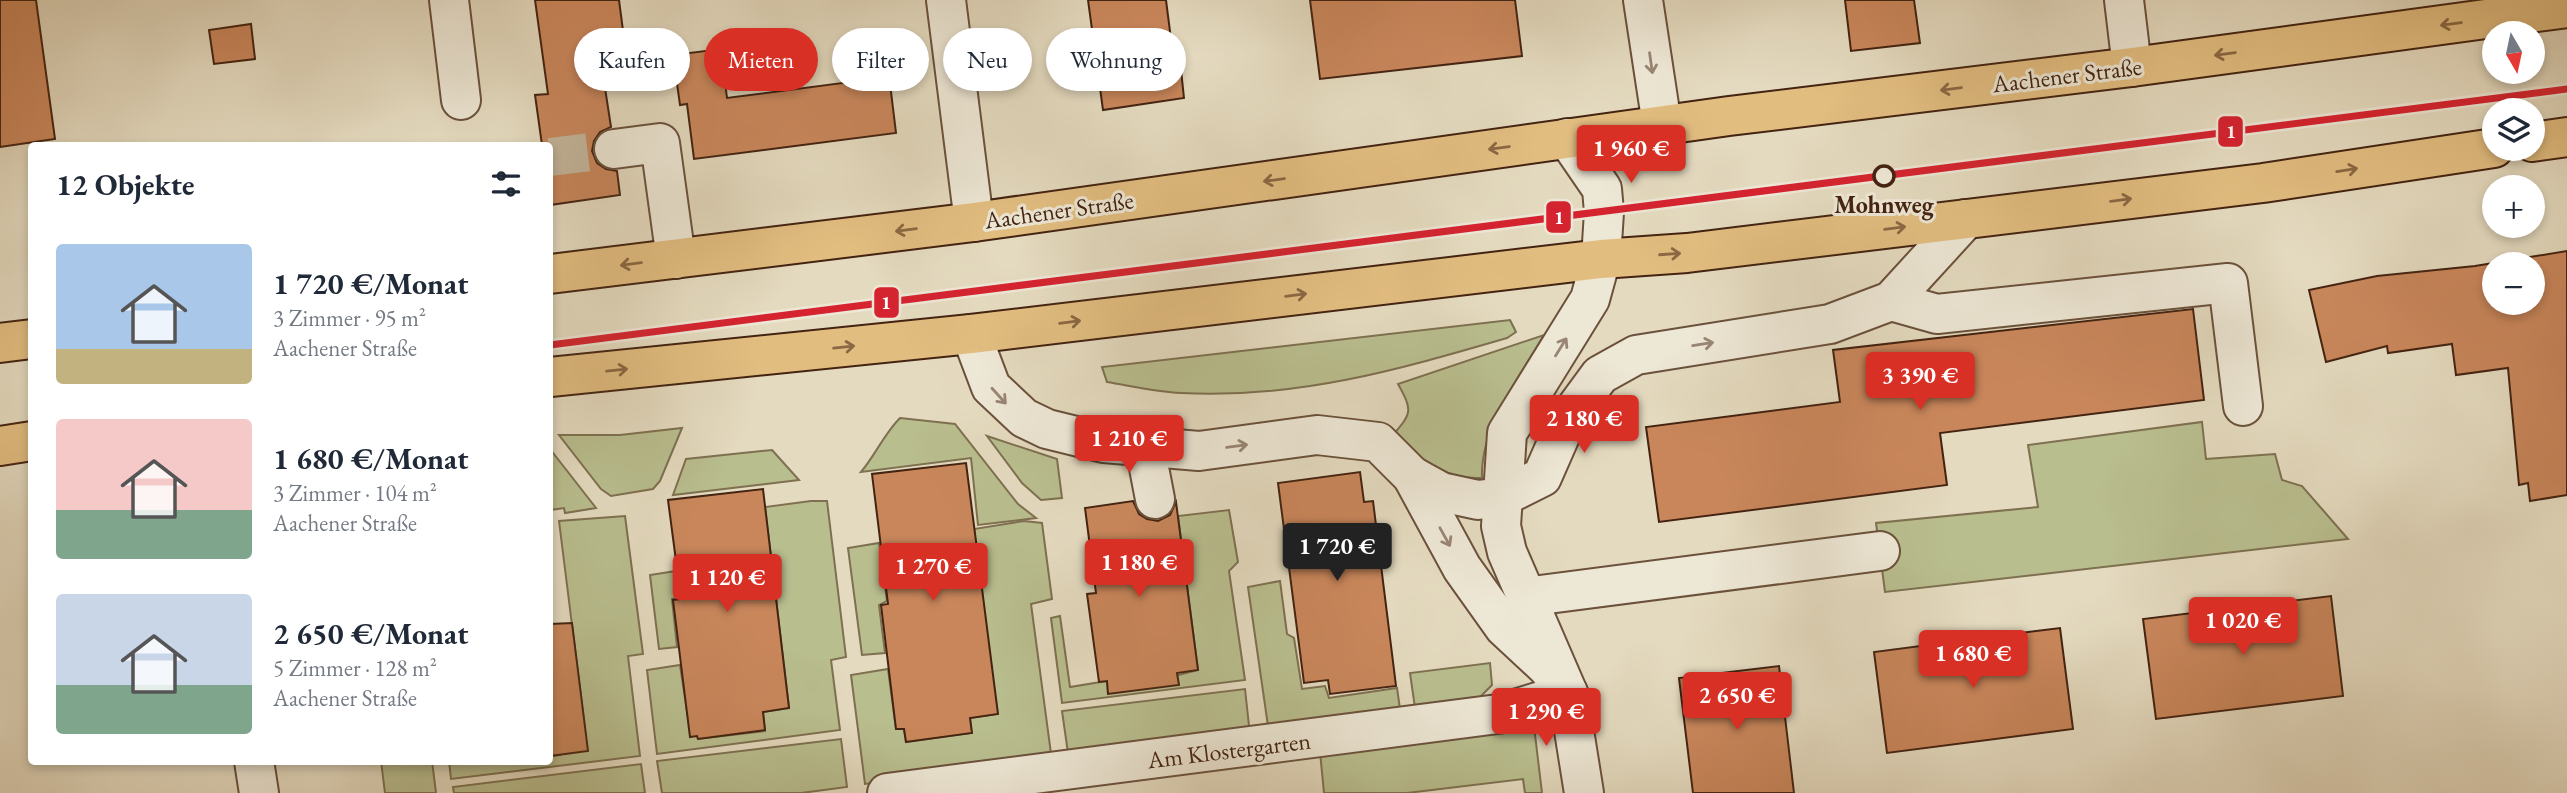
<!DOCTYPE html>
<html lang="de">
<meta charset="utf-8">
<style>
:root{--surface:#fff;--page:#f2f2f3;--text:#1f2937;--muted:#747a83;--accent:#d93025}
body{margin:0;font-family:"EB Garamond",serif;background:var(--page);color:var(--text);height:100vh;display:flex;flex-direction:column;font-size:26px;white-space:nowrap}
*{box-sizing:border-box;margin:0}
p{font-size:23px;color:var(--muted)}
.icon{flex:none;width:38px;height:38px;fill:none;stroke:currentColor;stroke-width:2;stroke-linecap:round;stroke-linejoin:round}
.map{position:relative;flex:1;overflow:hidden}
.side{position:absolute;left:28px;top:142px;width:525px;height:623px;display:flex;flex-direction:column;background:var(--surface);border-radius:7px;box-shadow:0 4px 10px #0003}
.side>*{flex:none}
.guide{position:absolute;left:574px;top:28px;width:665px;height:63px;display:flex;gap:14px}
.needle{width:46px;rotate:171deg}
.buttons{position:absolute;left:2482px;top:21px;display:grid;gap:14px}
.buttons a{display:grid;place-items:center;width:63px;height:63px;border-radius:50%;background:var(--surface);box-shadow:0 4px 10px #0003;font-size:35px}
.price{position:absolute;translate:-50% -60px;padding:0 16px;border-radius:7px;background:var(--accent);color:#fff;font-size:23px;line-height:46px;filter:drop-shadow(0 2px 4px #0008)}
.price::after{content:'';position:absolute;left:50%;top:42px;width:21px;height:16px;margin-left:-10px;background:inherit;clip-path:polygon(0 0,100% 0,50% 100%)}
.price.selected{background:#222;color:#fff}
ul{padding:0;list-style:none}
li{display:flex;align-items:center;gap:21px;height:175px;padding:0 28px}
li span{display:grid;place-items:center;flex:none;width:196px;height:140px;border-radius:7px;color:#555}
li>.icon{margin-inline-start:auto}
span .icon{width:84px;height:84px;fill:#fffc;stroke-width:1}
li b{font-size:30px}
h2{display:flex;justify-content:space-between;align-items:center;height:84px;padding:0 28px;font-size:30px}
.tag{padding:0 24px;border-radius:32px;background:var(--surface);box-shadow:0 4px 10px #0003;font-size:24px;line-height:63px}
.tag.selected{background:var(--accent);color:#fff}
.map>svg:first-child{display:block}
.green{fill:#b9be8f;stroke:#7e7050;stroke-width:2}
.building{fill:#c9865b;stroke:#432311;stroke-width:2;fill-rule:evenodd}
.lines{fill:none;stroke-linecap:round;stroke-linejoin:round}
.minor-tunnel{stroke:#c4b59c;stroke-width:38;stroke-dasharray:38 19;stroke-linecap:butt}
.minor-casing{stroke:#6b513c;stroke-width:42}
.major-casing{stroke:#432311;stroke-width:42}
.minor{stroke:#ede7d5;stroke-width:38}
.major{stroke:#e2bd80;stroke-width:38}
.tram-1-casing{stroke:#ede7d5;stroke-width:12}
.tram-1{stroke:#d52330;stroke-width:7}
.oneway{stroke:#8b6843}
.oneway2{stroke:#988573}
.stop-dot{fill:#ede7d5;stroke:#432311;stroke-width:3.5}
.labels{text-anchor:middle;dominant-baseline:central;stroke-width:6;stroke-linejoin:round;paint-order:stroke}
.street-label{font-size:24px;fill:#432311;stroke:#ede7d5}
.stop-label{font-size:24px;font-weight:bold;fill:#432311;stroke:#ede7d5}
.line-badge{stroke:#ede7d5;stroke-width:2.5}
.badge-label{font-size:19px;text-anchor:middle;font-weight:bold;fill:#fff}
</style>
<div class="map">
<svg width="2567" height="793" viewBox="0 0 2567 793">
<rect width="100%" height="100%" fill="#e4dabf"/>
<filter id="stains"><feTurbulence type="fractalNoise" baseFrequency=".00286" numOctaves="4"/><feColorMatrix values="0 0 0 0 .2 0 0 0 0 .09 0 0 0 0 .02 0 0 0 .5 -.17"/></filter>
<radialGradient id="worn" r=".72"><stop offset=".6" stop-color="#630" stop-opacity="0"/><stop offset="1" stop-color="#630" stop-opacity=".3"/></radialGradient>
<g class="green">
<path d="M1510,320L1516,332L1507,338C1397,370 1297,399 1181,393C1156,392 1131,386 1107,382L1102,367Z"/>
<path d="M1544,335C1519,378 1480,427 1482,478C1444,480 1421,458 1392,436C1412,413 1413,411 1398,384Z"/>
<path d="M900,418L955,424L1018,504L1036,518L978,525L971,458L861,472C876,454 884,434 900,418Z"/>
<polygon points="2202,422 2206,459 2275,454 2282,480 2302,486 2348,539 1885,592 1876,523 2038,507 2028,445"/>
<polygon points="682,428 660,481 653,489 611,496 601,489 559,435 620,435"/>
<polygon points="987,436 1057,459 1062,498 1041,500 1022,483"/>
<polygon points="550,449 596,508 565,513 564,508 550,510"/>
<polygon points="772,450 799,480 673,495 686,459"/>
<polygon points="811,501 827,501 846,657 831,660 840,730 657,754 647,670 680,665 689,724 696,725 698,739 765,731 763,712 789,708 765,507"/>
<polygon points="1229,510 1238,562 1229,571 1245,680 1062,703 1051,618 1060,616 1070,687 1107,681 1108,693 1198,670 1178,516"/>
<polygon points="625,516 643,654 628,656 640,756 451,779 449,761 550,761 550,756 560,755 559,741 586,737 559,521"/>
<polygon points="1024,521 1042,523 1052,599 1031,604 1052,761 865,784 851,675 888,669 896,729 904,729 906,742 971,733 970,718 997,714 974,529"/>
<polygon points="879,543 887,601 879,605 885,653 862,655 848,548"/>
<polygon points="676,571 680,597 672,599 677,647 659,649 650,575"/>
<polygon points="1280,581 1287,634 1294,638 1302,689 1325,686 1329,698 1397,688 1401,716 1269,733 1248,587"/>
<polygon points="1490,663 1492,685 1469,708 1416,715 1410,673"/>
<polygon points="1245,689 1250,735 1069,760 1062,711"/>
<polygon points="1534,726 1542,793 1525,793 1523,779 1407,793 1324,793 1320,752"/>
<polygon points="841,739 847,787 801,793 662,793 657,761"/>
<polygon points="381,761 432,761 436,793 385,793"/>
<polygon points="641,764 645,793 454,793 453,787"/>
</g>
<g class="building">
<polygon points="0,0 36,0 55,139 0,147"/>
<polygon points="535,0 619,0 630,84 605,88 611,127 600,132 594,141 592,151 597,163 606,169 617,171 620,195 550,205 550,145 542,145 535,95 548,94"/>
<polygon points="1088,0 1166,0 1173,55 1176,62 1180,61 1184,98 1103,110"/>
<polygon points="1310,0 1515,0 1522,56 1320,79"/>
<polygon points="1845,0 1914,0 1920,43 1851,51"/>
<polygon points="251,24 255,59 214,64 209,30"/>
<polygon points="721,49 727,98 843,83 842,72 888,67 896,133 694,159 687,104 680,105 673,55"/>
<path d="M2567,251V495L2530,501L2528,483L2519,485L2508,368L2456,375L2452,344L2388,353L2387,346L2326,362L2309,290L2377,276L2475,266ZM2494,264H2532V303H2494Z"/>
<polygon points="2193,309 2204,400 1940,433 1947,485 1659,522 1646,427 1840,402 1833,350"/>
<polygon points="966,463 998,714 970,718 972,733 906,742 904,729 896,729 881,605 888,604 872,474"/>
<polygon points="1360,472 1364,502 1373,501 1396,686 1330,694 1328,680 1304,683 1278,483"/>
<polygon points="763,489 789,708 763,712 765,730 698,739 697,736 690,737 673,600 681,599 668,500"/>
<polygon points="1133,501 1139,514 1147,519 1158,521 1170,515 1176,502 1198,670 1177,673 1179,685 1108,694 1107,681 1099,682 1087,594 1096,593 1085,508"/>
<polygon points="2331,596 2343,696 2156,719 2143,619"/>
<polygon points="572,623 588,751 550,756 550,624"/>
<polygon points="2060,628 2073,729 1887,753 1874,652"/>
<polygon points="1779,666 1794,793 1693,793 1679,678"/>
</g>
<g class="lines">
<polyline class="minor-tunnel" points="550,157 614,149"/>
<defs>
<g id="minor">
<polyline points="449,0 461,100"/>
<polyline points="946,0 974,222"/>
<polyline points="1643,0 1662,125"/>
<polyline points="2124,0 2132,67"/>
<polyline points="1567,138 1602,189 1604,212 1601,259 1590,299 1507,433 1501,526 1507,552 1568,693 1584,793"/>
<polyline points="614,149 660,143 676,259"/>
<polyline points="1891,301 1937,314 2228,283 2243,406"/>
<polyline points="971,334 991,387 1024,418 1047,429 1104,443 1199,451 1317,435 1378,442 1412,476 1462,568 1504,627 1547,667 1568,693"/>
<polyline points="1145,447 1155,499"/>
<polyline points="1412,476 1441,492 1478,500 1502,497 1542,477 1567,420 1600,375 1636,355 1830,324 1891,301 1966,219"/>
<polyline points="1525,597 1880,551"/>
<polyline points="254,761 259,793"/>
<polyline points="887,793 1498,714 1568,693"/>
</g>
<g id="major">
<polyline points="2532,142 2567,137"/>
<polyline points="550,274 974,222 1729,116 2132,67 2567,8"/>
<polyline points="0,343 32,339"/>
<polyline points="550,377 971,334 1601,259 1687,253 2263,183 2494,148"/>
<polyline points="0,446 32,441"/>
</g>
</defs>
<use href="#minor" class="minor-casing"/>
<use href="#major" class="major-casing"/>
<use href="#minor" class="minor"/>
<use href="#major" class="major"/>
<defs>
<polyline id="tram-1" points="550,345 2567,89"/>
</defs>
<use href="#tram-1" class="tram-1-casing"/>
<use href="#tram-1" class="tram-1"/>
</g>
<defs><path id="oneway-shaft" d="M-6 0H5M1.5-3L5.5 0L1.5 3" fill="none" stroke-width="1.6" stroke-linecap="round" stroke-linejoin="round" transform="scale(1.75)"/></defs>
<g class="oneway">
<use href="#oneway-shaft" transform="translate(2451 24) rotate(172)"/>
<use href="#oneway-shaft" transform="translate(2225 54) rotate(172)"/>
<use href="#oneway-shaft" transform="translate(1951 89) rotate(173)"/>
<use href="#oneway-shaft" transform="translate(1499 148) rotate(172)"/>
<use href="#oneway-shaft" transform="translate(2347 170) rotate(-9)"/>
<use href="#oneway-shaft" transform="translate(1274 180) rotate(172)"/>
<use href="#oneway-shaft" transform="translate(2121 200) rotate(-7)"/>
<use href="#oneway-shaft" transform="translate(1895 228) rotate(-7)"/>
<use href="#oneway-shaft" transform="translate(906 230) rotate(173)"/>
<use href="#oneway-shaft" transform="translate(1670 254) rotate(-4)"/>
<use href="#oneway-shaft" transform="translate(631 264) rotate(173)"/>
<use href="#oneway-shaft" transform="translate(1296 295) rotate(-7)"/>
<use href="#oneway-shaft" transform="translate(1070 322) rotate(-7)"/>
<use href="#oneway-shaft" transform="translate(844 347) rotate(-6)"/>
<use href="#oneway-shaft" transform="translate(617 370) rotate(-6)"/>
</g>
<g class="oneway2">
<use href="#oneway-shaft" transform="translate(1651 63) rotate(82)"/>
<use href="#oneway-shaft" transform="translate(1703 344) rotate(-9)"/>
<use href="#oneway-shaft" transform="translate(1561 347) rotate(-58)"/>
<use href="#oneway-shaft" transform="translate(999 396) rotate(48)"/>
<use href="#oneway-shaft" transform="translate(1237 446) rotate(-8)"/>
<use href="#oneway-shaft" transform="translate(1445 537) rotate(61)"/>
</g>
<circle class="stop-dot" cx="1884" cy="176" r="10"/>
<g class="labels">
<g class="street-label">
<text transform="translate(2067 75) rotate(-7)">Aachener Straße</text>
<text transform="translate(1059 210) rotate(-8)">Aachener Straße</text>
<text transform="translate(1229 750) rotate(-7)">Am Klostergarten</text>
</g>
<g class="stop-label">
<text x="1884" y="204">Mohnweg</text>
</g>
</g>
<g class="line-badge">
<rect x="2217" y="115" width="27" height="33" rx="7" fill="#d52330"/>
<rect x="1545" y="200" width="27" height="34" rx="7" fill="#d52330"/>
<rect x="873" y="286" width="27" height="33" rx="7" fill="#d52330"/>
</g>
<g class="badge-label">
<text x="2231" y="138">1</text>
<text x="1559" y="224">1</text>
<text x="886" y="309">1</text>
</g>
<rect width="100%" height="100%" filter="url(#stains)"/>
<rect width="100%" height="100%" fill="url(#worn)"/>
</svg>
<div class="buttons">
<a><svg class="needle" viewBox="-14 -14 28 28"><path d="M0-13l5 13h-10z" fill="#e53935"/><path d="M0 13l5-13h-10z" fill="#747a83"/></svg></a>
<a><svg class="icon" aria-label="layers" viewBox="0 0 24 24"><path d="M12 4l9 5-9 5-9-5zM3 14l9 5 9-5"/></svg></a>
<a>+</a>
<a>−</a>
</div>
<b class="price" style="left:1631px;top:185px">1 960 €</b>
<b class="price" style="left:1920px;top:412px">3 390 €</b>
<b class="price" style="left:1584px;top:455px">2 180 €</b>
<b class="price" style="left:1129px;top:475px">1 210 €</b>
<b class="price selected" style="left:1337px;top:583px">1 720 €</b>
<b class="price" style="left:1139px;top:599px">1 180 €</b>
<b class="price" style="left:933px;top:603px">1 270 €</b>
<b class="price" style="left:727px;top:614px">1 120 €</b>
<b class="price" style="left:2243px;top:657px">1 020 €</b>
<b class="price" style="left:1973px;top:690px">1 680 €</b>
<b class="price" style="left:1737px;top:732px">2 650 €</b>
<b class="price" style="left:1546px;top:748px">1 290 €</b>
<div class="guide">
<a class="tag">Kaufen</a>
<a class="tag selected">Mieten</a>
<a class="tag">Filter</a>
<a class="tag">Neu</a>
<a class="tag">Wohnung</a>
</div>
<section class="side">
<h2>12 Objekte<svg class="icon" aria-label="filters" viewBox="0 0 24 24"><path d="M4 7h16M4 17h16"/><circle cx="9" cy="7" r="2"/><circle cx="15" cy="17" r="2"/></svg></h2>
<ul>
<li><span style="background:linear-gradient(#a9c7e8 75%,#c2b280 0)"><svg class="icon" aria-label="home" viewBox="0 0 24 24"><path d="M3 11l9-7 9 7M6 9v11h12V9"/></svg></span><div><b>1 720 €/Monat</b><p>3 Zimmer · 95 m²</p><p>Aachener Straße</p></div></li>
<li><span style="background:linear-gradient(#f6c9c9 65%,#7fa58c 0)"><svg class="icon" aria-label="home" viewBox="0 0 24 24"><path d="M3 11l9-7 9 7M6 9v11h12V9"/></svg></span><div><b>1 680 €/Monat</b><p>3 Zimmer · 104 m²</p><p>Aachener Straße</p></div></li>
<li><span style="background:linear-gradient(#c9d6e8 65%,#7fa58c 0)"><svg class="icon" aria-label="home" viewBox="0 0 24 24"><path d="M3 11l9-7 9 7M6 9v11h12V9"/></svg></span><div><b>2 650 €/Monat</b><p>5 Zimmer · 128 m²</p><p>Aachener Straße</p></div></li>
</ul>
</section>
</div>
